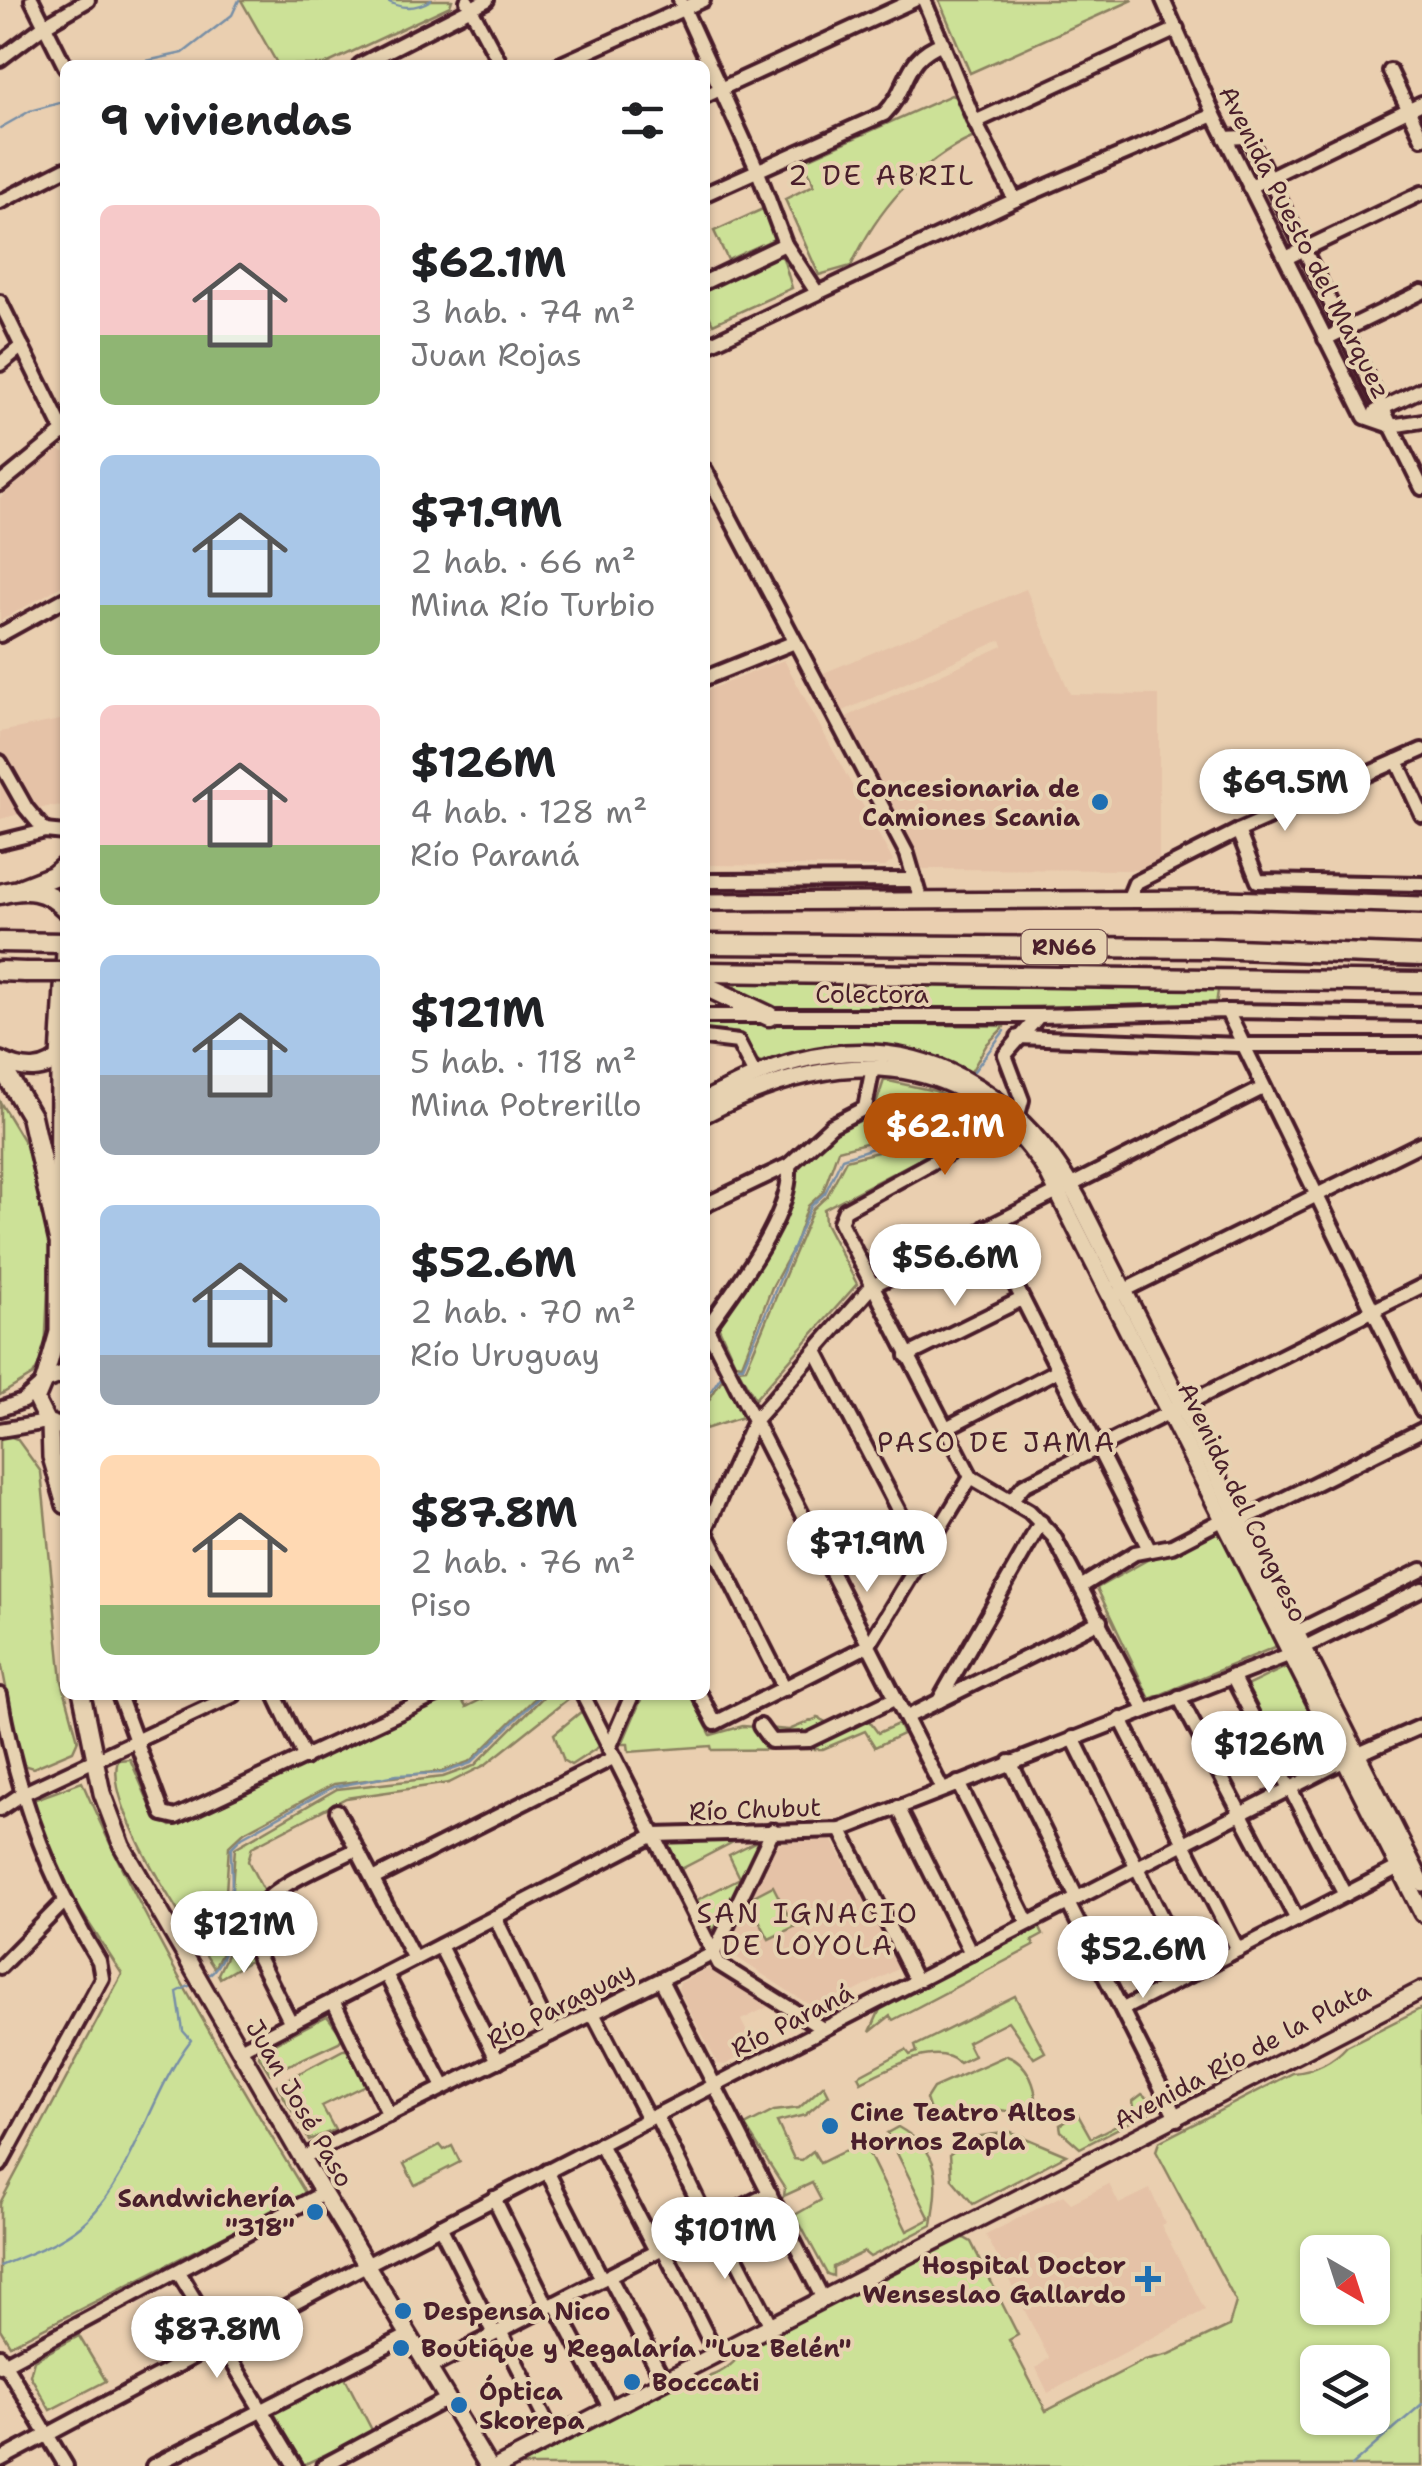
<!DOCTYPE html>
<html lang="es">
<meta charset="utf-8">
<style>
:root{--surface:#fff;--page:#f2f2f2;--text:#202124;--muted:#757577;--accent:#b45309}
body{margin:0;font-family:"Shantell Sans",sans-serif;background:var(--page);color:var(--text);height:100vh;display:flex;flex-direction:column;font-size:38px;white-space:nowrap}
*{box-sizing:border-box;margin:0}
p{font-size:32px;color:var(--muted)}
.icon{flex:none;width:55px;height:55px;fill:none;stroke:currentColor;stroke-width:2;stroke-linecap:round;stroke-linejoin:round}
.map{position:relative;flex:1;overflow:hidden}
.side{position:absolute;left:60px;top:60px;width:650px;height:1640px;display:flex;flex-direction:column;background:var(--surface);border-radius:15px;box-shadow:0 2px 8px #0004}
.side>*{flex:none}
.needle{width:65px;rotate:141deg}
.tools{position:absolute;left:1300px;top:2235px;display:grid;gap:20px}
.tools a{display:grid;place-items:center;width:90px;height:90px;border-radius:15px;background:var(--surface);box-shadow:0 2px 8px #0004;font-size:50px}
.price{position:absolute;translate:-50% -85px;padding:0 22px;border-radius:35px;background:#fff;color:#222;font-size:32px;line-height:65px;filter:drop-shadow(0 2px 5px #0008)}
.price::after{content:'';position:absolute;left:50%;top:60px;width:30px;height:22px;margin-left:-15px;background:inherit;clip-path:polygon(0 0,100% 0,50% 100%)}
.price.on{background:var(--accent);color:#fff}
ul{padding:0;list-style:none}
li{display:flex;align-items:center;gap:30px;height:250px;padding:0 40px}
li span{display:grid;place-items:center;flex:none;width:280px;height:200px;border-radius:15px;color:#555}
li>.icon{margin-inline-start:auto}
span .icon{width:120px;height:120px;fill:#fffc;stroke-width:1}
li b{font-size:42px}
h2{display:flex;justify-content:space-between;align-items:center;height:120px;padding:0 40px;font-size:42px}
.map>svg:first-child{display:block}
.built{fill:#e5c2a7}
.green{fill:#cce197;stroke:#8b8061;stroke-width:2.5;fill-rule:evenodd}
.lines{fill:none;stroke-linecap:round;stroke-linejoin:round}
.stream{stroke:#788fa6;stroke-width:2.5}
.minor-casing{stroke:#4a1f2b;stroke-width:20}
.major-casing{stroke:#4a1f2b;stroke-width:22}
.highway-casing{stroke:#4a1f2b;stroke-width:25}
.minor{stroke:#e7d2b1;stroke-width:12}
.major{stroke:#e7d2b1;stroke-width:15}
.highway{stroke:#e7d2b1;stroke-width:18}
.highway-bridge-casing{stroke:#4a1f2b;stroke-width:25;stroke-linecap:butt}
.highway-bridge{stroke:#e7d2b1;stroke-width:18}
.poi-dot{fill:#1f6fb2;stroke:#e7d2b1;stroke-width:4}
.labels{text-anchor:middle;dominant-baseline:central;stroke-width:8;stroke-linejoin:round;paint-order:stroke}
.shield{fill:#e7d2b1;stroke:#795553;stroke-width:2.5}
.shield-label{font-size:22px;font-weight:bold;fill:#4a1f2b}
.street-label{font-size:25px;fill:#4a1f2b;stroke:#e7d2b1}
.poi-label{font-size:25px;font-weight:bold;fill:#4a1f2b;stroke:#e7d2b1;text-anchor:start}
.neighbourhood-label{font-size:28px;letter-spacing:2.5px;fill:#4a1f2b;stroke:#e7d2b1}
</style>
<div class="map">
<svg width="1422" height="2466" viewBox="0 0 1422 2466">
<rect width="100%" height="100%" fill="#eacfb0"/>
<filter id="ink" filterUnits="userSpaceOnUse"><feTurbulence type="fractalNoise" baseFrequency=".01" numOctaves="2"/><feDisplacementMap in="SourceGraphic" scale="20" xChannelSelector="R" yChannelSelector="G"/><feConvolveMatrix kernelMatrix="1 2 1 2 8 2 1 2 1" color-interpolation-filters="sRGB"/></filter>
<g filter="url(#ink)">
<g class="built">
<polygon points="58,450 65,452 65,584 0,621 0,498"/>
<polygon points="1026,589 1070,694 1159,695 1159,860 1142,870 923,869 844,718 1003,646 1001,640 841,712 821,674"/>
<polygon points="784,660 893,861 885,867 705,865 705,691"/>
<polygon points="65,719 65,807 51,806 0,819 0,732"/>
<polygon points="832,1839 898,1965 896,1970 823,2008 814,2008 727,1951 724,1944 776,1843"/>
<polygon points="714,1965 778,2002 741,2020 755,2049 725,2065 718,2064 678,1989 680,1983"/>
<polygon points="1109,2184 1119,2204 1150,2189 1165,2223 1161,2225 1205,2310 1048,2393 1036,2368 1049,2358 986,2235 1063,2195 1071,2203"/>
</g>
<g class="green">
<polygon points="241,0 452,0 450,6 324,65 278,65"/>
<polygon points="939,0 1133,0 970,73"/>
<path d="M951,95L956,97L974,137C918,162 877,211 851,266L819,275L785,199L814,185L803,161Z"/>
<polygon points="765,208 777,233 774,239 728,260 714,231"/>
<polygon points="777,255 783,258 792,288 713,324 705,307 705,288"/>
<path d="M742,981L1219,984L1216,1005L817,1009C789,1008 751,1011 732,988Z"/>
<path d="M705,1022L1004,1026V1027L987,1044L971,1072C892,1043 842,1038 761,1062L754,1059L739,1033L705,1030Z"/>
<polygon points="884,1080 935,1091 957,1103 940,1124 838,1150 823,1192 808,1206 794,1247 772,1287 742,1364 735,1363 716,1321 776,1228 799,1163 836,1132 874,1111"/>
<polygon points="0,1102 35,1160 51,1221 45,1354 33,1375 0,1395"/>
<path d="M962,1106L986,1119L987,1124L824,1209L825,1223L857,1284L755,1399L738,1369L746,1368L813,1209L827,1196L846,1160C880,1150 948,1141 962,1106Z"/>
<polygon points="724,1376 743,1417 705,1429 705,1406"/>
<polygon points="4,1434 17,1439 41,1472 62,1681 78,1740 73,1751 33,1768 23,1765 20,1758 0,1657 0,1435"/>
<polygon points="1210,1525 1216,1527 1276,1640 1275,1647 1150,1699 1097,1588"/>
<polygon points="1290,1665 1335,1751 1333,1757 1293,1776 1287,1774 1242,1688"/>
<path d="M452,1695H459L466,1707L490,1695H538L471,1761L442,1771L334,1784L244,1832L229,1846L222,1953L214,1968C188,1926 103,1805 118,1760L130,1759L153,1812L171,1826Z"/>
<polygon points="545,1695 573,1695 485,1765 449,1783 346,1798 252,1847 248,1861 265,1894 243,1915 241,1936 253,1959 220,1978 218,1974 227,1955 235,1848 337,1789 443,1777 474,1766"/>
<polygon points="643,1695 690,1695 711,1735 743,1726 789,1730 818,1718 835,1727 867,1718 878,1733 898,1724 903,1734 875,1747 865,1731 823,1749 712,1750 711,1746 629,1752 628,1744 622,1744"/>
<polygon points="582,1711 600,1746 571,1765 564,1761 554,1734"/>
<path d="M82,1782C145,1927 224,2059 306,2194L10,2345L0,2329V2203L122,1974L64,1885L33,1800Z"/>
<polygon points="741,1838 681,1869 667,1842 667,1840"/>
<polygon points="759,1840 761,1843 713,1931 697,1900 740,1878 729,1855"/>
<polygon points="773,1886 794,1927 769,1939 748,1899"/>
<polygon points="1039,1926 1043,1935 1032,1941 1034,1946 893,2020 890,2016 870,2032 882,2005"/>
<path d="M1015,1996L1045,2052L1034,2058L1008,2021L967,2042L974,2056L959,2063C936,2041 888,2069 861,2082L858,2076L906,2050L910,2055L917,2052L915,2046Z"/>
<path d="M1422,2008V2466H521L533,2452L675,2381C704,2382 732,2373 745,2346L964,2238L971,2242L1018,2335L1009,2340L1046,2411L1145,2360L1170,2354L1229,2326L1236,2302L1156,2151L1159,2142L1293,2073C1313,2072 1334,2061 1347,2046ZM1318,2252H1372V2308H1318ZM1318,2362H1372V2418H1318Z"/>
<polygon points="327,2016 343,2037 339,2042 270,2074 259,2056 261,2050"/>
<polygon points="343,2050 350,2050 367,2084 322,2106 335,2130 309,2140 277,2085"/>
<path d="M1007,2055C1028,2062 1039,2090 1035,2110L1029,2114L993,2109L956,2123L930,2111L926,2099L933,2088Z"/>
<path d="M824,2085L829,2095L805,2115L777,2122L794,2159L802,2160L813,2151L820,2163L863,2142L907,2231L930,2219L887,2133L898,2127C943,2152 939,2179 932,2225L870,2257L864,2252L833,2267V2276L827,2274L795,2215L821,2200L812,2183L784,2196L785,2188L745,2126L774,2111L799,2108Z"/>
<polygon points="1142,2094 1159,2107 1080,2148 1061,2131 1060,2125 1078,2115 1091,2138 1118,2124 1116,2118 1132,2110 1135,2114 1133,2101"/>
<polygon points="1011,2132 1066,2155 973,2204 952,2179 950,2154 973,2137"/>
<polygon points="440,2145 444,2150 452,2146 460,2162 415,2185 404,2164"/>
<polygon points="79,2336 106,2381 50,2410 30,2375 34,2360"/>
<polygon points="342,2372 373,2432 301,2466 272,2408"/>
</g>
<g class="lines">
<g class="stream">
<path d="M386,0C401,10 416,9 431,0"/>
<polyline points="128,65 183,53 232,15 239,0"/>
<polyline points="0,128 30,111 63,102"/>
<polyline points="974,1071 1004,1031"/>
<polyline points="739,1366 743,1366 811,1206 825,1193 842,1158 944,1125 959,1106"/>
<polyline points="705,1400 721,1376"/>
<path d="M204,1978C240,1958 231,1884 231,1848L242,1837L333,1787L397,1775L443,1773L471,1763L541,1695"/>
<path d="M0,2266C29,2253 65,2242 88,2219C134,2173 151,2092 191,2040L183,2031L177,1992L193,1984"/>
<polyline points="1351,2466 1422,2404"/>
</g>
<defs>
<g id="minor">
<polyline points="32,0 65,66"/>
<polyline points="680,0 757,169 785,244 816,291"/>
<polyline points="924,0 975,122 1015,200"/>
<polyline points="1163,0 1214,115 1365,417 1391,426 1422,421"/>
<polyline points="467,1 501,65"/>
<polyline points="0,59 45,25 88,0"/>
<polyline points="360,65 487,0"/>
<polyline points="559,65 703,0"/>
<polyline points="1390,71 1422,138"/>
<polyline points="705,96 914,0"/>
<polyline points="975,122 1177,29"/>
<polyline points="1225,138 1244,137 1252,144 1422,488"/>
<polyline points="1249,187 1422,103"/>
<path d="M705,194L884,114C911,87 902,58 943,43"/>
<polyline points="0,202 65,169"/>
<polyline points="1286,258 1422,193"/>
<polyline points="705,282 785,244"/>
<polyline points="0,302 65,434"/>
<polyline points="1325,339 1422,292"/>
<polyline points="705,346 1015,200 1214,115"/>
<polyline points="0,364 22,346"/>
<polyline points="1375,412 1422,389"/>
<polyline points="705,470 907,854 920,898"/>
<polyline points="0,484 65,431"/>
<polyline points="0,635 65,599"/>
<polyline points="705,678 795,642"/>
<polyline points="1397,761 1422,815"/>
<polyline points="0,762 26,808 45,831"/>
<polyline points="1238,831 1258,881 1422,884"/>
<polyline points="0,842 45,831 65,833"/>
<polyline points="705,881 915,880"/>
<polyline points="1128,900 1135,883 1238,831 1422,750"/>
<polyline points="1227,1011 1422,1411"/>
<polyline points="705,1016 1039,1016 1227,1011 1422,1014"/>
<polyline points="1039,1016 1005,1055 1022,1100 1018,1115 845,1210 840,1222 971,1477 1029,1511 1054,1537 1145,1710"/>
<polyline points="1018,1037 1240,1045 1422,1045"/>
<polyline points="705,1038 738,1042 755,1075"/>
<polyline points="705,1205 789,1165 832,1125 865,1108 873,1067"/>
<polyline points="986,1227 1149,1549"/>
<polyline points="1115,1295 1422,1143"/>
<polyline points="705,1324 942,1789"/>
<path d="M705,1331C734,1288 793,1217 789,1165"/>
<polyline points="816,1351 923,1558"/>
<polyline points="907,1356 1022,1299"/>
<polyline points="0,1409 23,1401 40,1386"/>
<polyline points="946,1428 1058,1370"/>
<polyline points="0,1430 47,1422"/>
<polyline points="1012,1499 1024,1485 1422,1286"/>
<polyline points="705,1530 785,1689"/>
<polyline points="705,1531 754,1421 872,1286 1261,1089"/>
<polyline points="1082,1586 1135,1553 1172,1546 1226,1518 1242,1520 1422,1430"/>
<polyline points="1295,1640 1297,1632 1422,1570"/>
<polyline points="1232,1676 1345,1895"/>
<path d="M0,1695C16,1792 48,1878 99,1961L102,1978L0,2165"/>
<polyline points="119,1695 163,1814 176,1817 437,1695"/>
<polyline points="275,1695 305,1758"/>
<polyline points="583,1695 719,1964 823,2029"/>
<polyline points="700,1695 715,1723 869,1645 971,1477"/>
<polyline points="1179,1697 1297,1920"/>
<polyline points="939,1701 1041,1522"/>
<polyline points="907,1717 1100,1621"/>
<polyline points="1121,1719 1238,1950"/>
<polyline points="760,1726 771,1741 809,1740 896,1698"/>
<polyline points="1073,1738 1190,1975"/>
<polyline points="609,1748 632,1695"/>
<polyline points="1010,1762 1077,1898"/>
<polyline points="958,1783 1028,1923"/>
<polyline points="898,1807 971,1953"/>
<polyline points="0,1809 22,1794 234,1695"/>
<polyline points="337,1811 414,1959"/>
<polyline points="841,1830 916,1981"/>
<polyline points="373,1879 613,1758"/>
<polyline points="1068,1903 1177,2119"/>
<polyline points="495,1917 551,2034"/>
<polyline points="440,1946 498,2061"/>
<polyline points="0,1967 63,1903"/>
<polyline points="386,1974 444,2087"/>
<polyline points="661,1980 822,2297"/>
<polyline points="333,2001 389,2115"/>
<polyline points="1123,2009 1399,1867"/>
<polyline points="593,2013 648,2119"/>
<path d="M291,2023L247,1935C253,1889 321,1868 357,1849"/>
<polyline points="240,2049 654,1835 841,1830 1291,1654 1422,1589"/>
<polyline points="656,2115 709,2224"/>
<polyline points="600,2144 656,2251"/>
<polyline points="302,2158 714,1953 773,1830"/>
<polyline points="547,2171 602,2279"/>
<polyline points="494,2198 548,2307"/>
<polyline points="717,2220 770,2324"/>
<polyline points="440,2226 494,2334"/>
<polyline points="663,2248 715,2352"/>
<polyline points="178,2272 295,2466"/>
<polyline points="609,2276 663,2379"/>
<polyline points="555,2303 609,2406"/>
<polyline points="500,2331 553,2435"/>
<polyline points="0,2356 66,2466"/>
<polyline points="0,2366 323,2193"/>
<polyline points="429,2368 770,2193"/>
<polyline points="0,2460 366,2265 1345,1760 1422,1726"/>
<polyline points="153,2466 409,2335"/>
<polyline points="323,2466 447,2399"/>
</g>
<g id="major">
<polyline points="705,902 1224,899 1422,905"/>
<path d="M0,1060C23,1071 45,1074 64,1053"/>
<path d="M705,1100C735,1085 765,1069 797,1061C921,1029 1020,1093 1078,1199L1422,1883"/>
<path d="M705,1114C831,1049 964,1039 1049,1175L1422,1913"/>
<polyline points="65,1373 44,1381 36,1400 47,1422 65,1428"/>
<polyline points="44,1381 58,1332 59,1059 65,952"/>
<polyline points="50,1425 51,1457 65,1505"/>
<polyline points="82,1695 102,1793 122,1846 302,2158 488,2466"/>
<polyline points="499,2466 1422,1990"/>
</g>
<g id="highway">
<polyline points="22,888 53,876 65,866"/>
<path d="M0,894C26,887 45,888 65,908"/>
<polyline points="0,942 65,943"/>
<polyline points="705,944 1208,948 1422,956"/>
<polyline points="0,971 25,972"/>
<polyline points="705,972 1422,982"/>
<polyline points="705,986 769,1016"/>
<polyline points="0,1064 31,1116 59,1240"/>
</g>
</defs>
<use href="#minor" class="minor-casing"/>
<use href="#major" class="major-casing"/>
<use href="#highway" class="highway-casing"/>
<use href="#minor" class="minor"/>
<use href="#major" class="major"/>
<use href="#highway" class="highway"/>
<defs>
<polyline id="highway-bridge" points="25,972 65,972"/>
</defs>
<use href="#highway-bridge" class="highway-bridge-casing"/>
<use href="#highway-bridge" class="highway-bridge"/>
</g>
</g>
<g class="poi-dot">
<circle cx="1100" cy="802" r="10"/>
<circle cx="830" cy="2126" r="10"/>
<circle cx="315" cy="2212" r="10"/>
<path d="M1143 2264h10v10h10v10h-10v10h-10v-10h-10v-10h10z"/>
<circle cx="403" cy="2311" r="10"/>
<circle cx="401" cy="2348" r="10"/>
<circle cx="632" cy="2382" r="10"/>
<circle cx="459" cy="2405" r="10"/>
</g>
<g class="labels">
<rect class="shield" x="1021.5" y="930" width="85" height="34" rx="8"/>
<g class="shield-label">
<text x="1064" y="947">RN66</text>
</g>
<g class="street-label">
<text transform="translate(1305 242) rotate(63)">Avenida Puesto del Marquez</text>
<text x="872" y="994">Colectora</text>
<text transform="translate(1243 1502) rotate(64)">Avenida del Congreso</text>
<text transform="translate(755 1809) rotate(-2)">Río Chubut</text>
<text transform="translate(560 2005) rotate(-27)">Río Paraguay</text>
<text transform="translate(792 2020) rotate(-27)">Río Paraná</text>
<text transform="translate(1242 2055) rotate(-28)">Avenida Río de la Plata</text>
<text transform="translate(300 2103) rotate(60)">Juan José Paso</text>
</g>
<g class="poi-label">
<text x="1080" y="788" text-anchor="end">Concesionaria de<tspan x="1080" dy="29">Camiones Scania</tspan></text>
<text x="850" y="2112">Cine Teatro Altos<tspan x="850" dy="29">Hornos Zapla</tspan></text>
<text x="295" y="2198" text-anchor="end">Sandwichería<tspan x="295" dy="29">"318"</tspan></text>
<text x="1126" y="2265" text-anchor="end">Hospital Doctor<tspan x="1126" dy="29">Wenseslao Gallardo</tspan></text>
<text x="423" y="2311">Despensa Nico</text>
<text x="421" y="2348">Boutique y Regalaría "Luz Belén"</text>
<text x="652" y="2382">Bocccati</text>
<text x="479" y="2391">Óptica<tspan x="479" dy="29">Skorepa</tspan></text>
</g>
<g class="neighbourhood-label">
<text x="882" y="175">2 DE ABRIL</text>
<text x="997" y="1442">PASO DE JAMA</text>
<text x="808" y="1913">SAN IGNACIO<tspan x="808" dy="32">DE LOYOLA</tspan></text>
</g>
</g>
</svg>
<div class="tools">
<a><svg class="needle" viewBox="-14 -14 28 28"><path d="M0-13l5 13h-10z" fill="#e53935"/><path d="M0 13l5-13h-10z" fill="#757577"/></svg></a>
<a><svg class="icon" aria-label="layers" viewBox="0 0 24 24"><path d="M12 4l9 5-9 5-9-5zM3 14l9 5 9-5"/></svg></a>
</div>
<b class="price" style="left:1285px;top:834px">$69.5M</b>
<b class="price on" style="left:945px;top:1178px">$62.1M</b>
<b class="price" style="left:955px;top:1309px">$56.6M</b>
<b class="price" style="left:867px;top:1595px">$71.9M</b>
<b class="price" style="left:1269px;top:1796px">$126M</b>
<b class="price" style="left:244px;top:1976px">$121M</b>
<b class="price" style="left:1143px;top:2001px">$52.6M</b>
<b class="price" style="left:725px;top:2282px">$101M</b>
<b class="price" style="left:217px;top:2381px">$87.8M</b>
<section class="side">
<h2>9 viviendas<svg class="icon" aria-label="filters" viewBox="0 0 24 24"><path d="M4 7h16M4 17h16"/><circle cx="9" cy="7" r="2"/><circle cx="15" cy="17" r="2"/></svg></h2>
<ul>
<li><span style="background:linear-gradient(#f6c9c9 65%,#8fb573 0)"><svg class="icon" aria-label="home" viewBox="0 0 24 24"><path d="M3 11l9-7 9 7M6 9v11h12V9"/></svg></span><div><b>$62.1M</b><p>3 hab. · 74 m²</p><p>Juan Rojas</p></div></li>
<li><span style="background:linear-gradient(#a9c7e8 75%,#8fb573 0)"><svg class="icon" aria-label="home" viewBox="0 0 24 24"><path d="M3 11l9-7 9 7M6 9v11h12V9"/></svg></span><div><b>$71.9M</b><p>2 hab. · 66 m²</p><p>Mina Río Turbio</p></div></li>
<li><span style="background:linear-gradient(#f6c9c9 70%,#8fb573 0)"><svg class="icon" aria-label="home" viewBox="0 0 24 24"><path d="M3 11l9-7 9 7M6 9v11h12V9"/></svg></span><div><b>$126M</b><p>4 hab. · 128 m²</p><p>Río Paraná</p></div></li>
<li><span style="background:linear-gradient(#a9c7e8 60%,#9aa5b1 0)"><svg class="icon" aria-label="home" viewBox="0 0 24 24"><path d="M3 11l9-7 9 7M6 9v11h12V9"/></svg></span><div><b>$121M</b><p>5 hab. · 118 m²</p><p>Mina Potrerillo</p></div></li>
<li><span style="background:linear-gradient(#a9c7e8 75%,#9aa5b1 0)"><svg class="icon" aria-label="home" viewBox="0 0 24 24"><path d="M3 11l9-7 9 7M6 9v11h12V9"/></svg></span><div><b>$52.6M</b><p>2 hab. · 70 m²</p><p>Río Uruguay</p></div></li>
<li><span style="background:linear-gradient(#ffd9b3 75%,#8fb573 0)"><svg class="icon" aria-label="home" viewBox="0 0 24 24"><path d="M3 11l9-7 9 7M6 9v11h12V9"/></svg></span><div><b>$87.8M</b><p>2 hab. · 76 m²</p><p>Piso</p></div></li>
</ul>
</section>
</div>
